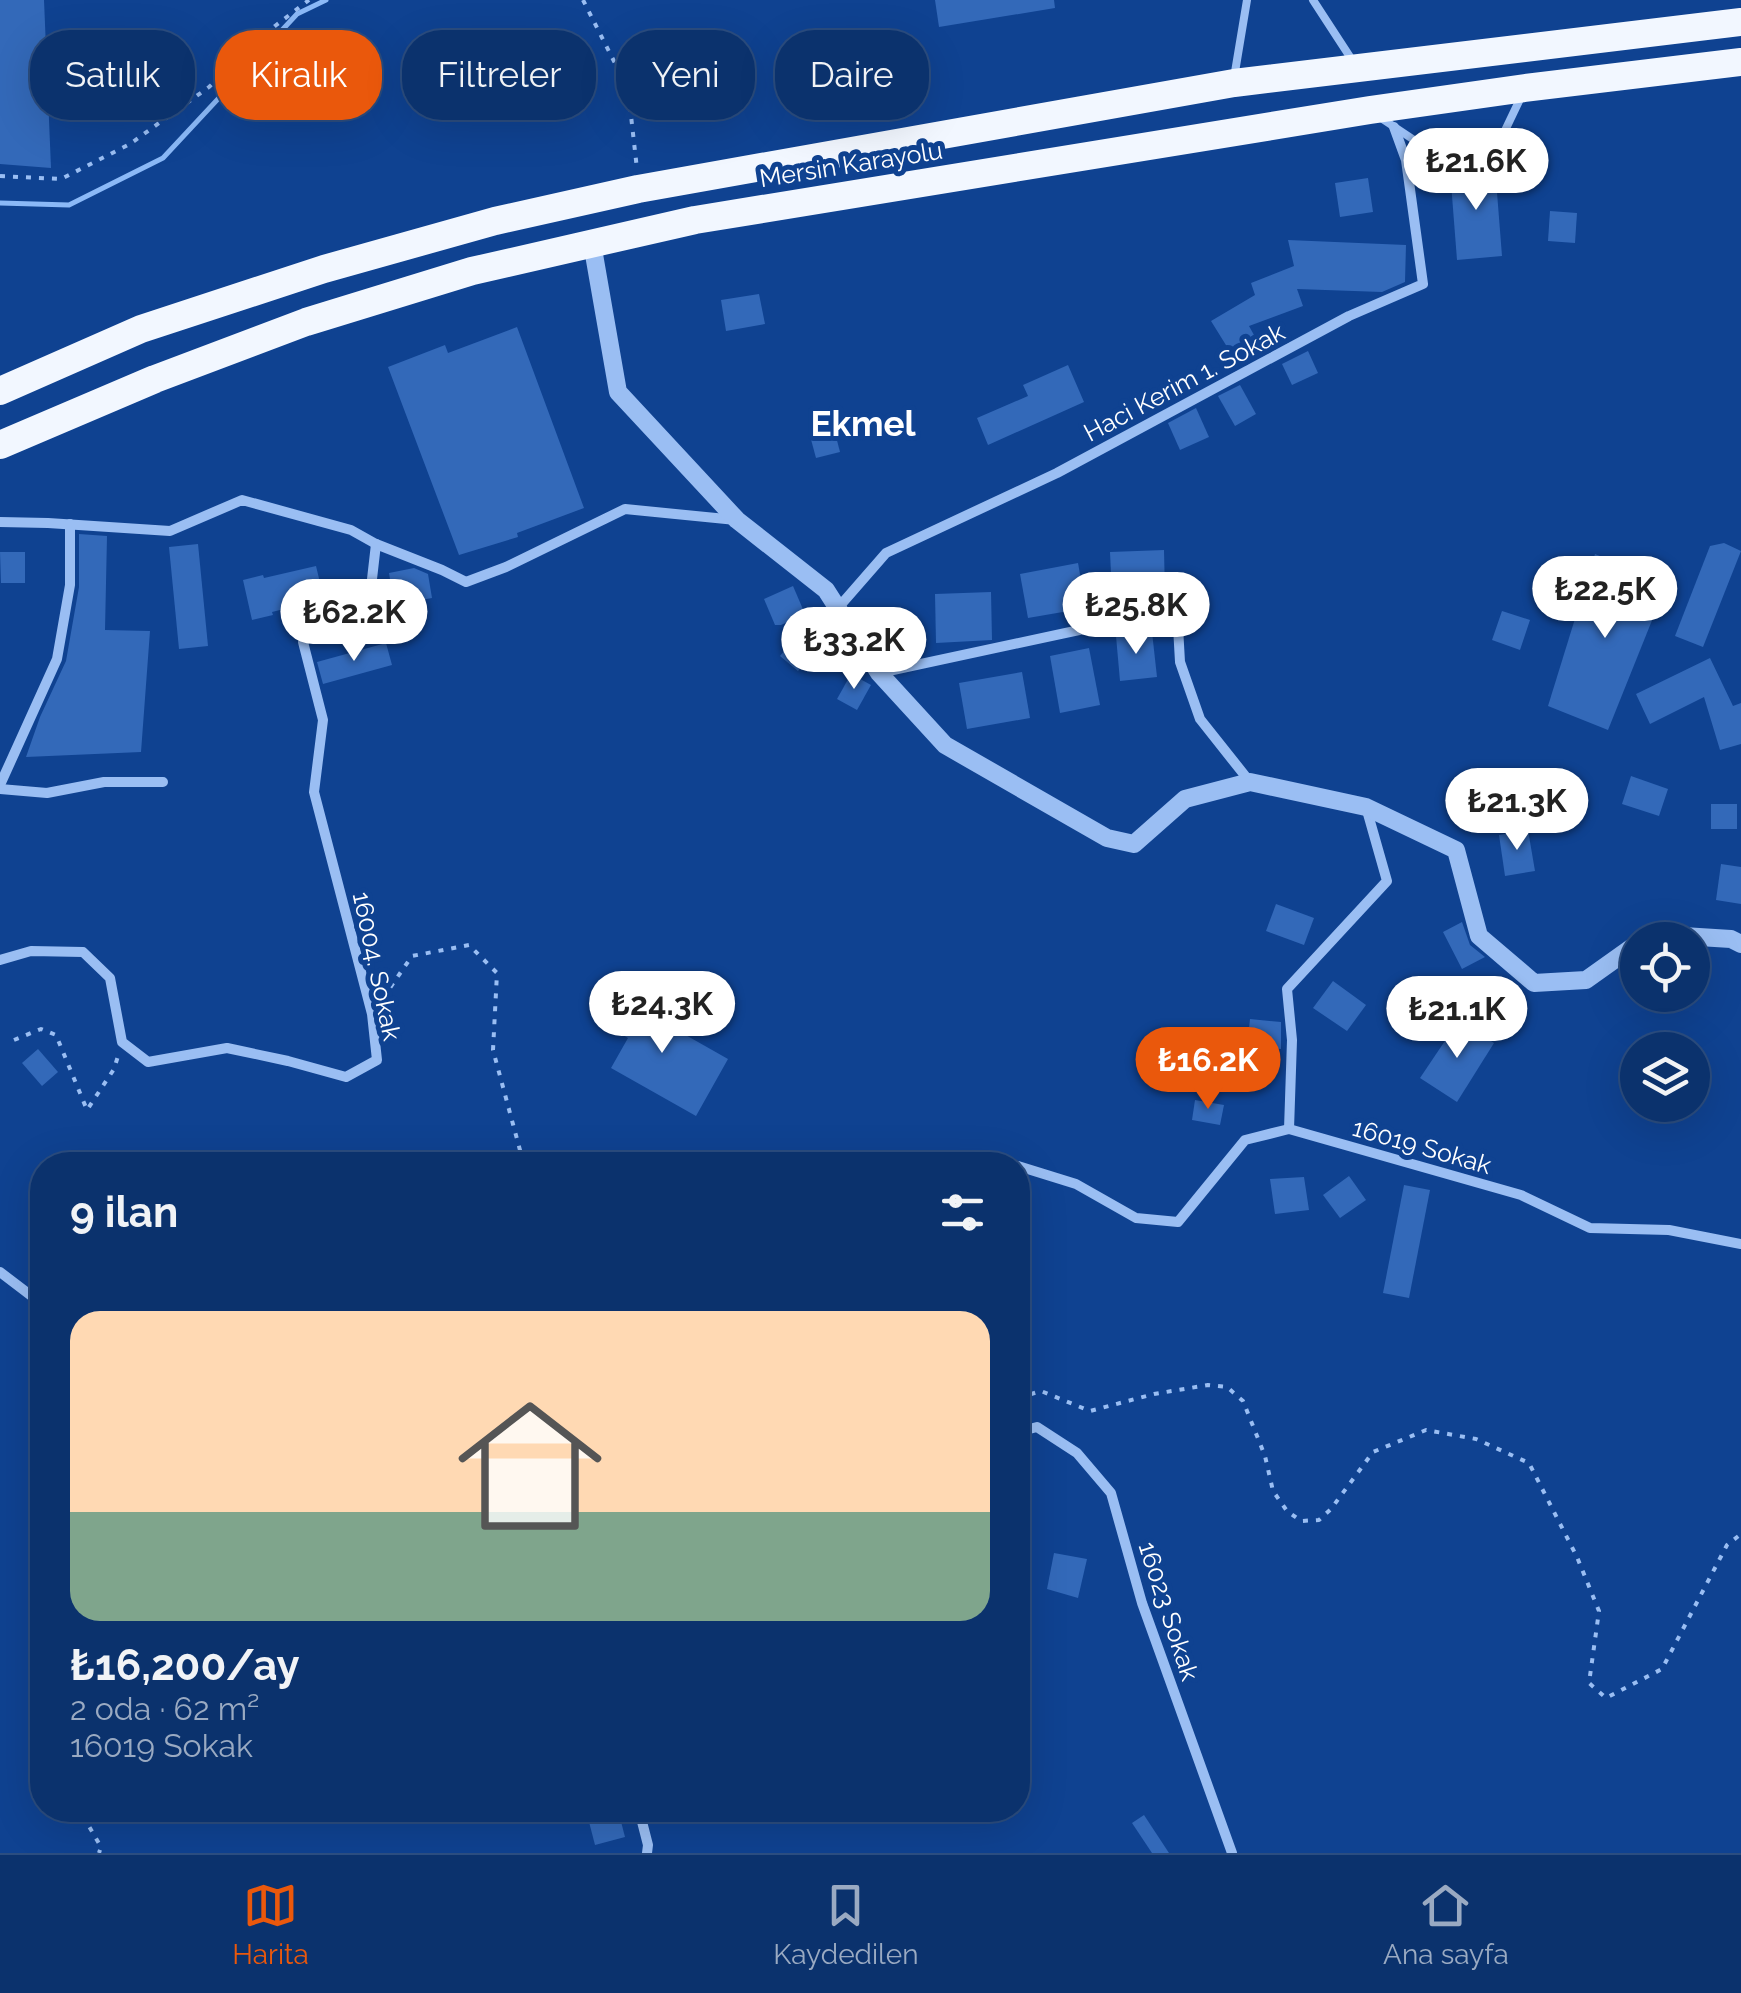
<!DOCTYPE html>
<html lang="tr">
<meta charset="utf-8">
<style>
:root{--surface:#0b326d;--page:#193e75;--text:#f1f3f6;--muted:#9aaac2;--line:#2b4d80;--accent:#ea580c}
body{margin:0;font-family:Raleway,sans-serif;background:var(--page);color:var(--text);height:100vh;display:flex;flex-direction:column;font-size:38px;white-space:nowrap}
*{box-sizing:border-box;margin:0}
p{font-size:32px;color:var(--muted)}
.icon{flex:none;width:55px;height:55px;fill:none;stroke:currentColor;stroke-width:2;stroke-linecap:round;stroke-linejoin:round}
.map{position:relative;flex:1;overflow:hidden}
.sheet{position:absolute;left:30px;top:1152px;width:1000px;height:670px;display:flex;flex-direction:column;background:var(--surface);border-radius:40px;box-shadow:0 10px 40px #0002,0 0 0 2px var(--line)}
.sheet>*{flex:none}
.top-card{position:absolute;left:30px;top:30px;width:1000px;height:90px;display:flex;gap:20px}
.tools{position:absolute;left:1620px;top:922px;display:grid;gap:20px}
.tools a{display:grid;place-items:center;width:90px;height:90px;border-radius:50%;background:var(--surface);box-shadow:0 10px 40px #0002,0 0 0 2px var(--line);font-size:50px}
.price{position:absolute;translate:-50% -85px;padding:0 22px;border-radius:35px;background:#fff;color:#222;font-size:32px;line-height:65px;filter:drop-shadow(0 2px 5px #0008)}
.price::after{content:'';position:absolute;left:50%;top:60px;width:30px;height:22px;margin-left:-15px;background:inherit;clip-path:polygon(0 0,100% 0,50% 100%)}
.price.selected{background:var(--accent);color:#fff}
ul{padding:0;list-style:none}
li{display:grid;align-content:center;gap:20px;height:530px;padding:0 40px}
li+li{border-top:2px solid var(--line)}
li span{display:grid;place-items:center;height:310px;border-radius:30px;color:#555}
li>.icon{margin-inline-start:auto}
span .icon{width:180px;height:180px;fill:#fffc;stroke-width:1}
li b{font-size:42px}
h2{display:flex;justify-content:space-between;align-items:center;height:120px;padding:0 40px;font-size:42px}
.tag{padding:0 35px;border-radius:40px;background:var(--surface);box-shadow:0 10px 40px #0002,0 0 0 2px var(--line);font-size:35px;line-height:90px}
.tag.selected{background:var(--accent);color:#fff}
.tabs{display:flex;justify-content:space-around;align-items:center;height:140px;border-top:2px solid var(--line);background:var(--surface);font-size:28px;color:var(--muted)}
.tabs a{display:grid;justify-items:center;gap:5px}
.tabs .selected{color:var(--accent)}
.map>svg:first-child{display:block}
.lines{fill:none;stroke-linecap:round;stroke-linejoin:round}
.stream{stroke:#8bb9f7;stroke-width:5}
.building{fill:#3369b9}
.path{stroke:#9abef3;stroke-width:4;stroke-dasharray:5 8;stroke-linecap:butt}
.service{stroke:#9abef3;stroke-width:8}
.minor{stroke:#9abef3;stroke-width:10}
.tertiary{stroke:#9abef3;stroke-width:18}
.trunk{stroke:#f2f7ff;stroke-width:28}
.labels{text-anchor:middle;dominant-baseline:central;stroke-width:10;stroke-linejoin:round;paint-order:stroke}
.street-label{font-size:25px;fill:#fff;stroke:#0f4291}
.district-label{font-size:35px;font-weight:bold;fill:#fff;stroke:#0f4291}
</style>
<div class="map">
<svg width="1741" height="1853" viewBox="0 0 1741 1853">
<rect width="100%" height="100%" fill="#0f4291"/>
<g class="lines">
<polyline class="stream" points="0,203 69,205 163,158 297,14 326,0"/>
</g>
<g class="building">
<polygon points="0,0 44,0 51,168 0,164"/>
<polygon points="935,0 1054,0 1055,8 939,27"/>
<polygon points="1495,167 1502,256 1457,260 1450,170"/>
<polygon points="1368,178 1373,212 1340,217 1335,183"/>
<polygon points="1550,211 1577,213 1575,243 1548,241"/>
<polygon points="1288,240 1406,245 1405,282 1382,292 1297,289 1303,306 1249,326 1254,335 1229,350 1211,321 1255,295 1251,283 1294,266"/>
<polygon points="759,294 765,324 726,331 721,300"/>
<polygon points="517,327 584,508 517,533 518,537 459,555 388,367 445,345 448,353"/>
<polygon points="1308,351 1318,373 1292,385 1282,364"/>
<polygon points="1068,365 1084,402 988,445 977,418 1028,396 1023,385"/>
<polygon points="1240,385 1256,414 1235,426 1218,396"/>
<polygon points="1196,408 1209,437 1180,450 1168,423"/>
<polygon points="833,425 840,452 816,458 809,432"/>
<polygon points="79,534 107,536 105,630 150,631 141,752 26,757 40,717 66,661 79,587"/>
<polygon points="1724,543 1741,551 1703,647 1675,636 1710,546"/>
<polygon points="198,544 208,646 179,649 169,547"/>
<polygon points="1164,550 1165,594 1112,596 1110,552"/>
<polygon points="0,552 25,552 25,583 1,583"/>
<polygon points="1595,554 1667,583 1608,730 1548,706"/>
<polygon points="1078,563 1086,608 1028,618 1020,574"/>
<polygon points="316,566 324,599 272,612 273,615 252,620 243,580 263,575 264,578"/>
<polygon points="414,568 428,574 432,598 394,605 389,573"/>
<polygon points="793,586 805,614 781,625 775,625 764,599"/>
<polygon points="991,592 992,640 936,643 935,594"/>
<polygon points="1502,611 1530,620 1520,650 1492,640"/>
<polygon points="1152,632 1157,677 1120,681 1116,636"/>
<polygon points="794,639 812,654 798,671 780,656"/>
<polygon points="386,643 392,665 323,684 317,662"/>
<polygon points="1089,648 1100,705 1060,713 1050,656"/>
<polygon points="1710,658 1733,706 1741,703 1741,744 1720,750 1704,697 1650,724 1636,694"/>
<polygon points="1022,672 1030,718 967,729 959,683"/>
<polygon points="851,674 871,685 857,710 837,699"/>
<polygon points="1631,776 1668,789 1659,816 1622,804"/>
<rect x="1711" y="804" width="26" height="25"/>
<polygon points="1528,830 1535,871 1505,876 1499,835"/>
<polygon points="1721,864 1741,867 1741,904 1716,900"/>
<polygon points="1276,904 1314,918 1304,945 1266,931"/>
<polygon points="1462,922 1470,945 1485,957 1462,969 1443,932"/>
<polygon points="1333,981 1366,1005 1347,1031 1313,1008"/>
<polygon points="608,991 728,1059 696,1116 611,1068 628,1038 597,1020"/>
<polygon points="1250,1019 1281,1022 1281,1049 1247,1047"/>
<polygon points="1459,1020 1494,1043 1457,1102 1420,1078"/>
<polygon points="38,1049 58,1072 42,1086 22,1063"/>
<polygon points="1195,1100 1224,1105 1220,1125 1192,1120"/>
<polygon points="1349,1176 1366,1200 1340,1218 1323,1195"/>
<polygon points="1304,1177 1309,1210 1275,1214 1270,1179"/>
<polygon points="1404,1185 1430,1190 1409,1298 1383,1293"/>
<polygon points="1054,1553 1087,1559 1078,1598 1047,1589"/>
<polygon points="618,1810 625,1837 595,1845 588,1818"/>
<polygon points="1144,1815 1169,1853 1152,1853 1132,1823"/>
</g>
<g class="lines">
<g class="path">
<polyline points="583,0 628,89 637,169"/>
<polyline points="0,176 61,179 130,144 209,87 275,26 309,0"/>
<polyline points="383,998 412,956 469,945 497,973 493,1050 524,1165"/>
<polyline points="14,1040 41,1029 56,1035 87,1110 114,1069 118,1056"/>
<polyline points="1018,1398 1041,1391 1090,1411 1154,1394 1208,1385 1227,1387 1243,1401 1265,1456 1273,1491 1287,1511 1301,1521 1319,1520 1331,1509 1373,1452 1426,1430 1476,1439 1529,1463 1577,1557 1599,1611 1589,1683 1606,1698 1662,1669 1727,1545 1741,1534"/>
<polyline points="83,1816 101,1847 99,1853"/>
</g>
<g class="service">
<polyline points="1313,0 1354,63"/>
<polyline points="1234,78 1247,0"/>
<polyline points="1381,118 1435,154 1500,141 1521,97"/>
</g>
<g class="minor">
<polyline points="0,522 48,523 170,531 242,500 351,530 376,544 442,570 466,582 506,567 625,509 736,520"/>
<polyline points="838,608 886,553 1057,473 1349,316 1423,284 1406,160 1394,127"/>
<polyline points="879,673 1177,609 1180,662 1200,719 1250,782"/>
<polyline points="0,785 57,659 70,585 70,524"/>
<polyline points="0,789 47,793 104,782 163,782"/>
<polyline points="0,960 31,951 83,952 110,978 122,1042 148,1062 227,1048 288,1061 346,1077 377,1060 372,1014 314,792 323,720 303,642 328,619 376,615 372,579 376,544"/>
<polyline points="1289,1129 1292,1040 1287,989 1387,881 1366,807"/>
<polyline points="1018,1166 1076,1184 1136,1218 1178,1222 1245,1140 1289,1129 1521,1195 1590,1228 1669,1230 1741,1244"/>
<polyline points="0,1272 42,1304"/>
<polyline points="1018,1432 1037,1427 1077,1453 1111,1493 1142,1603 1232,1853"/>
<polyline points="639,1810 648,1845 647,1853"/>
</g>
<g class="tertiary">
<polyline points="592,243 618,392 737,520 826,590 879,673 945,745 1107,838 1134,844 1185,799 1250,782 1366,807 1456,850 1479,936 1534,983 1586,980 1638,943"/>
<polyline points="1642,940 1651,934 1731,939 1741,944"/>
</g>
<g class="trunk">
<polyline points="0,391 141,329 324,269 495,221 638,189 1234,83 1741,22"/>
<polyline points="0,445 155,379 306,322 472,271 695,220 1370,110 1525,88 1741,62"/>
</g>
</g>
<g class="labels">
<g class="street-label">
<text transform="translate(851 164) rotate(-9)">Mersin Karayolu</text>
<text transform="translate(1184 382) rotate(-28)">Haci Kerim 1. Sokak</text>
<text transform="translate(377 966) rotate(78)">16004. Sokak</text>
<text transform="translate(1422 1146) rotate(16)">16019 Sokak</text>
<text transform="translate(1169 1611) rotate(72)">16023 Sokak</text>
</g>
<g class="district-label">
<text x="863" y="423">Ekmel</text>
</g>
</g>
</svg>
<div class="tools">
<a><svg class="icon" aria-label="locate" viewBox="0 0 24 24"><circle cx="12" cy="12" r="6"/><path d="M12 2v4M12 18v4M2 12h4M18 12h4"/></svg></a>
<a><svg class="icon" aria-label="layers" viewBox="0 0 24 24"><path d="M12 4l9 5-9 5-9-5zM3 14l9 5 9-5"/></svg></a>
</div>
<b class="price" style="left:1476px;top:213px">₺21.6K</b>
<b class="price" style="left:1605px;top:641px">₺22.5K</b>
<b class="price" style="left:1136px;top:657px">₺25.8K</b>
<b class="price" style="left:354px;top:664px">₺62.2K</b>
<b class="price" style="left:854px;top:692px">₺33.2K</b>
<b class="price" style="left:1517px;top:853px">₺21.3K</b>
<b class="price" style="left:662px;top:1056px">₺24.3K</b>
<b class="price" style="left:1457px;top:1061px">₺21.1K</b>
<b class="price selected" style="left:1208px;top:1112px">₺16.2K</b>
<div class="top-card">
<a class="tag">Satılık</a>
<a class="tag selected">Kiralık</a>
<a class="tag">Filtreler</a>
<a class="tag">Yeni</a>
<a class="tag">Daire</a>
</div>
<section class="sheet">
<h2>9 ilan<svg class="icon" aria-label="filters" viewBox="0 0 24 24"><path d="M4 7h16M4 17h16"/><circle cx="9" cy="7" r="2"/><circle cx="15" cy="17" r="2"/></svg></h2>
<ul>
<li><span style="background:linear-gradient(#ffd9b3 65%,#7fa58c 0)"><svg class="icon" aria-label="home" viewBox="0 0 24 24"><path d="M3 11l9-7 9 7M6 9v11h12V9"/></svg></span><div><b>₺16,200/ay</b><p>2 oda · 62 m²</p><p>16019 Sokak</p></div></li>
</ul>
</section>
</div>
<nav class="tabs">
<a class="selected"><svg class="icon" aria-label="map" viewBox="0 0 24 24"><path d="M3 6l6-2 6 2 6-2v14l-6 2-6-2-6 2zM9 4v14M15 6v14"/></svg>Harita</a>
<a><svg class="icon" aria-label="saved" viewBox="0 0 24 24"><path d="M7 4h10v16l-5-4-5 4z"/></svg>Kaydedilen</a>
<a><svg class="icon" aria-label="home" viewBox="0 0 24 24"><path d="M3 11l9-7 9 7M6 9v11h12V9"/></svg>Ana sayfa</a>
</nav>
